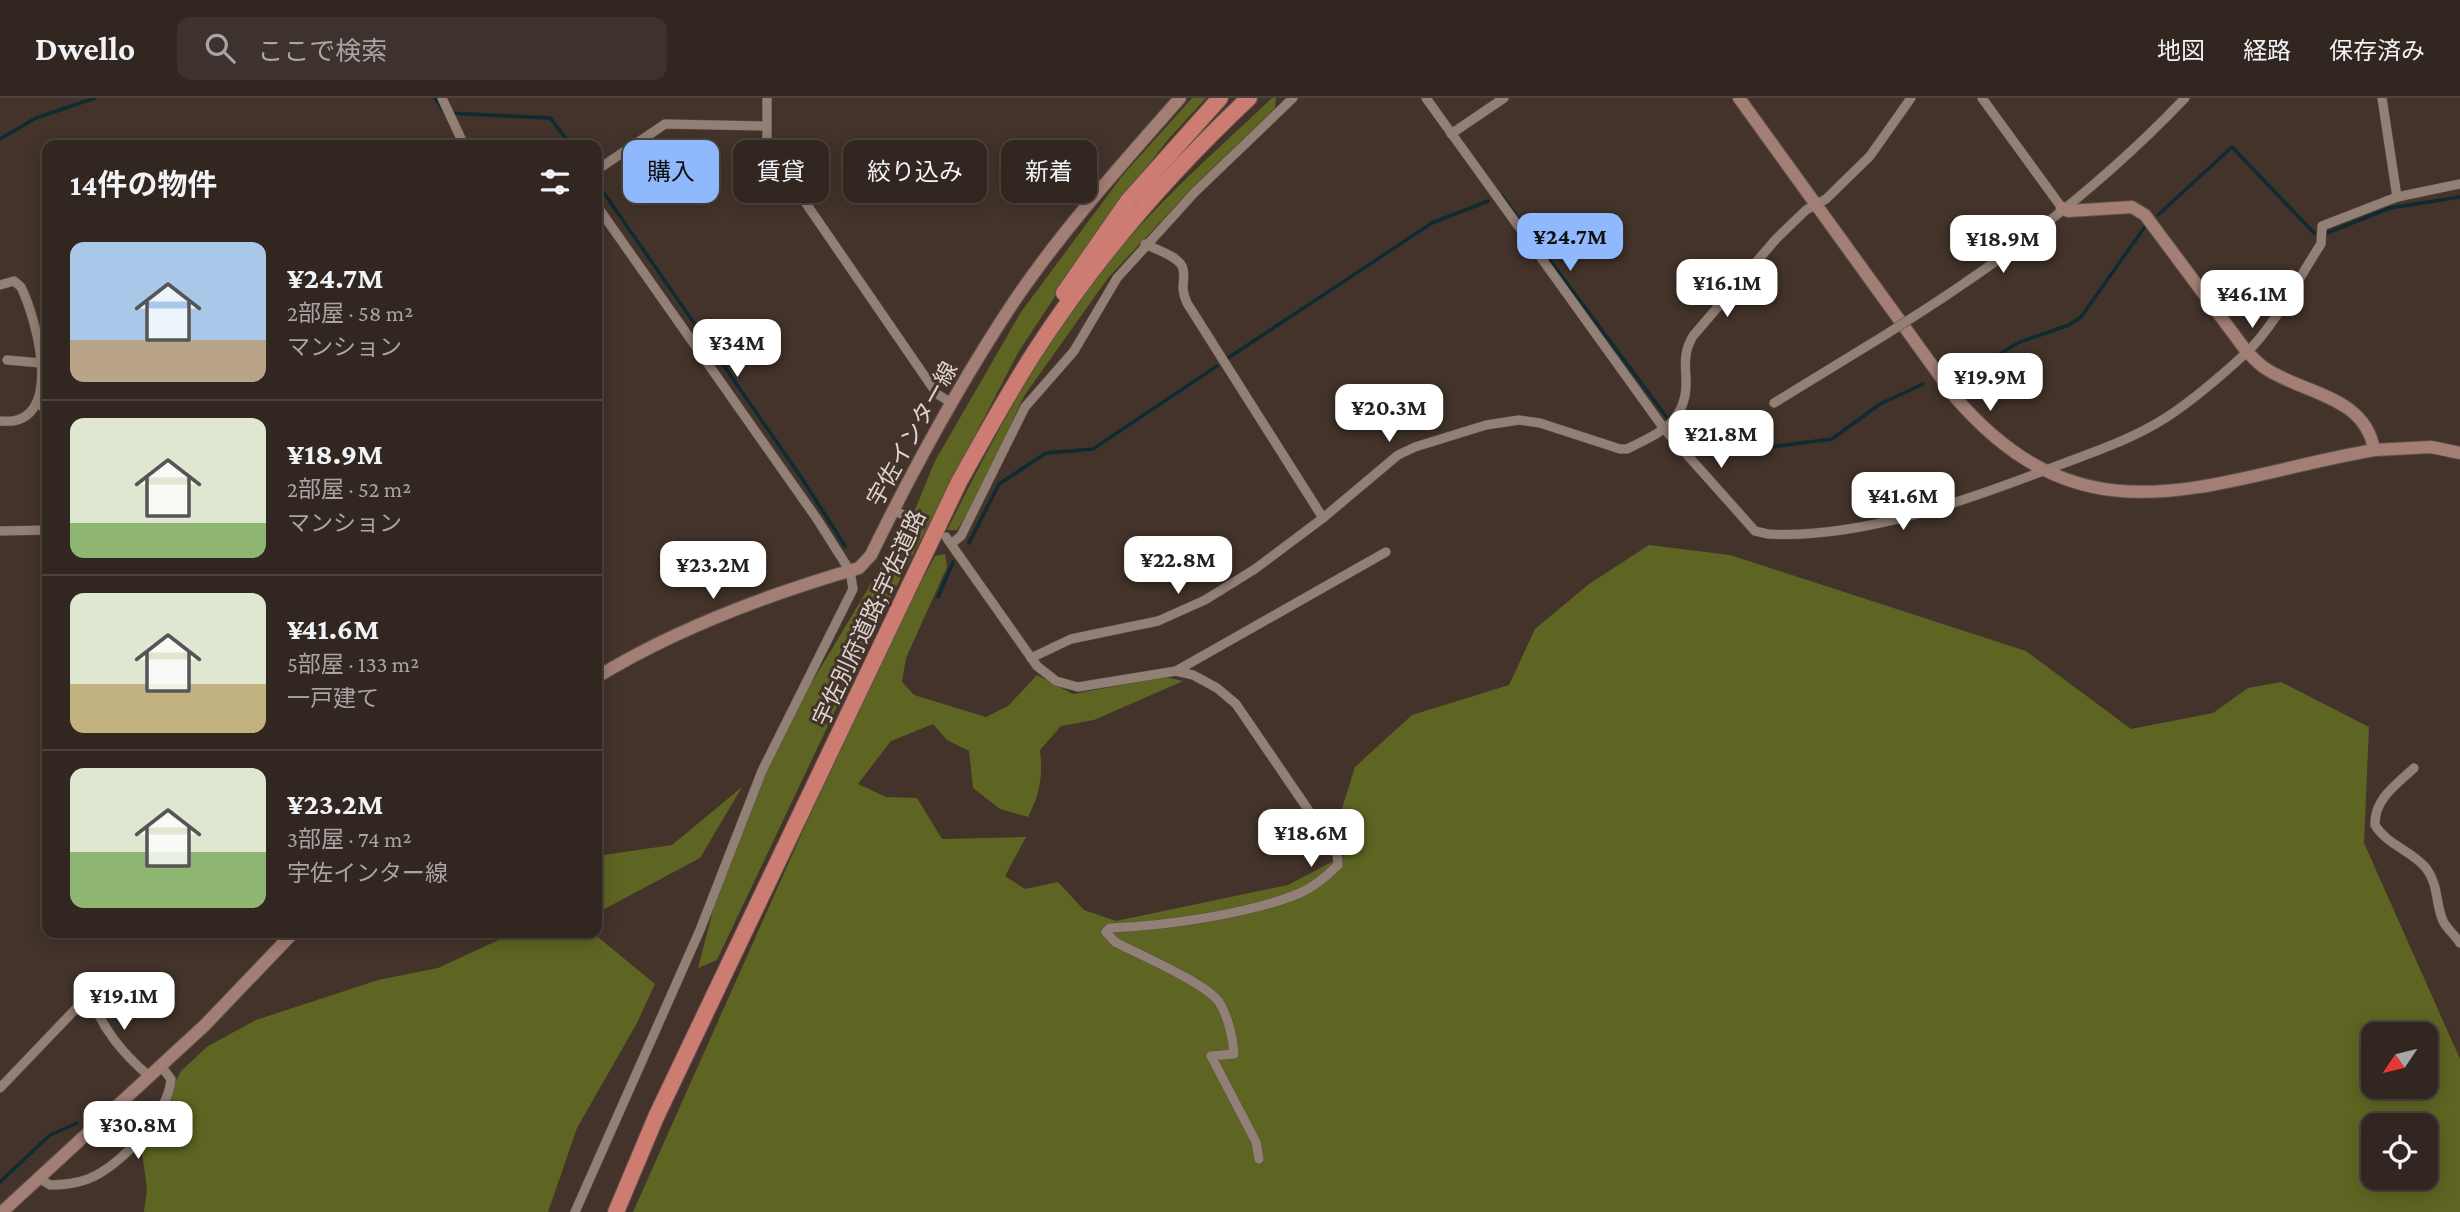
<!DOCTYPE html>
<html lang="ja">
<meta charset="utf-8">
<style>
:root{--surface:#322620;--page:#3d322d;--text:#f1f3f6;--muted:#a8a5a5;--line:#4d433e;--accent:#90b8fd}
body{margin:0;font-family:"Crimson Pro","Noto Sans JP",serif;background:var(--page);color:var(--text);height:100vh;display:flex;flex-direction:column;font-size:26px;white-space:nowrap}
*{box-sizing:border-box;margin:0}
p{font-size:23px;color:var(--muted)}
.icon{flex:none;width:38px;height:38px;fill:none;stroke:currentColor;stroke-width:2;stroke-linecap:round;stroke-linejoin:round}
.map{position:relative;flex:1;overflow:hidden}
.panel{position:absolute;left:42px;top:42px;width:560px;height:798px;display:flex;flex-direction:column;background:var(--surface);border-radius:14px;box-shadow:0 4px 18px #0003,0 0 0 2px var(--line)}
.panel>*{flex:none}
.guide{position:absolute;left:623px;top:42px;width:665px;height:63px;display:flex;gap:14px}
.needle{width:46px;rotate:235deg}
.tools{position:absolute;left:2361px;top:924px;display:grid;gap:14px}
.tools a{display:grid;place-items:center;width:77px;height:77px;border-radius:14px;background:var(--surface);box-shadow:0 4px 18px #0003,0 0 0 2px var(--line);font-size:35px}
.price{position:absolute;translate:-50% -60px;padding:0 16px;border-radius:14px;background:#fff;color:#222;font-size:23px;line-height:46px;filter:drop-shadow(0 2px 4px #0008)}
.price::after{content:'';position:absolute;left:50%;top:42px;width:21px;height:16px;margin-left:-10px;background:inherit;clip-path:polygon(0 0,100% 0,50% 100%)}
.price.selected{background:var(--accent);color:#111}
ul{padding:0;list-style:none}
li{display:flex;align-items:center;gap:21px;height:175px;padding:0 28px}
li+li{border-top:2px solid var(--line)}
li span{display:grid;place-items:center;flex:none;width:196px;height:140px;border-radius:14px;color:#555}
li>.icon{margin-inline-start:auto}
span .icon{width:84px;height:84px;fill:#fffc;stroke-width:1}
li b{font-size:30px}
h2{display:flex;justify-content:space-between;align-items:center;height:84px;padding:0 28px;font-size:30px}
.tag{padding:0 24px;border-radius:14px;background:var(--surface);box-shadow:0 4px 18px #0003,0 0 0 2px var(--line);font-size:24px;line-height:63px}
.tag.selected{background:var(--accent);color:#111}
header{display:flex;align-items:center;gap:42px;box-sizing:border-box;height:98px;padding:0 35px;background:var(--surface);border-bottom:2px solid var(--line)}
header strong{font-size:33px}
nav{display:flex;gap:38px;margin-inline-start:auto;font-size:24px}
.search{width:490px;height:63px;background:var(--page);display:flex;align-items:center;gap:18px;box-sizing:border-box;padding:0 24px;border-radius:14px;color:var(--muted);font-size:26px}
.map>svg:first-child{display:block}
.forest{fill:#5e6522;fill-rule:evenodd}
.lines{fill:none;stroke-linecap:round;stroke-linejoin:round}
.stream{stroke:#0e2b31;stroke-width:3.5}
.street-tunnel{stroke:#5a4b43;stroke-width:9;stroke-dasharray:9 4.5;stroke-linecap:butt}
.street-casing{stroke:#5f524b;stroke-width:10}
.secondary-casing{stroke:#5f524b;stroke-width:14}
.highway-casing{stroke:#5f524b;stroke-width:18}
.street{stroke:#927f75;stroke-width:9}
.secondary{stroke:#a37e74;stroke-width:12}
.highway{stroke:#cc7c70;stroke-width:16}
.street-bridge-casing{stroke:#5f524b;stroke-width:10;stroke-linecap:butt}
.street-bridge{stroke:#927f75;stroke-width:9}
.labels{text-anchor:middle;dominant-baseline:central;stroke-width:6;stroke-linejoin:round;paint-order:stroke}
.street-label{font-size:23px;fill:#ded4ce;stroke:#43332a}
</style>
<header>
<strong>Dwello</strong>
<div class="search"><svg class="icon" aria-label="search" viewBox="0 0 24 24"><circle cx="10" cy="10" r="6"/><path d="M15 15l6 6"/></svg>ここで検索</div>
<nav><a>地図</a><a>経路</a><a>保存済み</a></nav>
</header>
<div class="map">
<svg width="2460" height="1114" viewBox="0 0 2460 1114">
<rect width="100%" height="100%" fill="#43332a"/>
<g class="forest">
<polygon points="1192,0 1206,0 1166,44 1101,129 1019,253 869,541 717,862 698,870 733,735 806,594 914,414 935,363 1021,214 1122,78"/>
<path d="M1272,0H1276L1275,10L1194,88L1108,180L1024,298L976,402L957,432H947C994,339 1041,248 1106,167C1155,106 1215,54 1272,0Z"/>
<path d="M1649,447L1730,457L2026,553L2131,631L2213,615L2248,590L2281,584L2369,629L2364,745L2460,961V1114H633L805,728L908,509L935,458L945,456L947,469L906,560L902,584L914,597L986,619L1008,608L1037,577L1073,596L1165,579L1183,583L1094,622L1061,628L1040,652C1043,677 1040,696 1028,719L1000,711L973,690L969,653L947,642L933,626L891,643L858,686L886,699L917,700L942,741L1026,739L1005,778L1025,791L1058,784L1084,812L1116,823L1288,787L1345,757L1339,720L1355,669L1412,617L1509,587L1535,531L1589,486ZM2373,936H2426V989H2373ZM2373,1027H2426V1080H2373Z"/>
<polygon points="742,689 700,760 597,815 597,758 672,747"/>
<polygon points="514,835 593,835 655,886 637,925 577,1030 548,1114 144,1114 147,1091 142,1054 157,1018 181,973 208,948 256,922 378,882 438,870"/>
</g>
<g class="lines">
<g class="stream">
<polyline points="435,0 445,15 550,20 571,47"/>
<polyline points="0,41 36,20 95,0"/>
<polyline points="597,85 803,382 845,448"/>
<polyline points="1502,98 1668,321"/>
<polyline points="2158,117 2232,49 2314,135"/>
<polyline points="2327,135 2390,110 2460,99"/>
<polyline points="1228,260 1432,125 1488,103"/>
<polyline points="1955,266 1996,258 2020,244 2069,227 2081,219 2144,130"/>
<polyline points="1677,333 1696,354 1708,357 1832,341 1880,306 1923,286"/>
<polyline points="969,445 999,386 1046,355 1093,351 1217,268"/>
<polyline points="938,499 953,464"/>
<polyline points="0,1084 50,1037 77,1025"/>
</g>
<polyline class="street-tunnel" points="908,419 938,435"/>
<defs>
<g id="street">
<polyline points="442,0 464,47"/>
<polyline points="767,0 767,41 772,56 937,296 950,304"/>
<path d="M1426,0L1665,332L1755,433L1768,436C1859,441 1962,404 2046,372C2087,356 2130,343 2167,319C2196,300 2221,278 2246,255C2275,228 2299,179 2321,146L2322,128L2397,99L2460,86"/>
<polyline points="1982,0 2062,110"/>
<polyline points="2382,0 2397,99"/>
<polyline points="1451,36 1504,0"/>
<polyline points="597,72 665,26 767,28"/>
<path d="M1145,146C1155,151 1181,159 1183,171C1186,185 1179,186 1187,205L1323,420"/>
<path d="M0,187L14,183L21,189C37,222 67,330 0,323"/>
<path d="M1921,214C2016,153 2107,82 2185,0"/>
<polyline points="7,262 41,265"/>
<polyline points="37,304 47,313"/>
<polyline points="1774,305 1885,237"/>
<polyline points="893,412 908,419"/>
<polyline points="0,433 47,432"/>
<path d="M946,439L1037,568L1056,583L1078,589L1176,573L1193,577L1217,590L1236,606L1337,754L1338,767C1327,778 1314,789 1300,795C1250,816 1164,828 1110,830L1106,834L1115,844C1138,856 1206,885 1219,904C1228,918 1233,940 1234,956L1211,958L1256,1044L1259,1061"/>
<polyline points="952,445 961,438 1025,309 1074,253 1117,180 1195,94 1293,0"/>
<path d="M1031,560L1071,541L1158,523L1205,502L1255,471L1323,420L1398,357L1415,349L1486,327L1519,322L1540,325L1620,351H1627C1660,335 1688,323 1686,281C1685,264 1684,253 1693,238L1776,141L1806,112L1826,101L1870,58L1911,0"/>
<polyline points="1176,573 1386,454"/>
<path d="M2414,670C2397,686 2374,701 2375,727C2387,747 2411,752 2426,770C2439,787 2435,805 2443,823C2447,831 2455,837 2460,845"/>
<path d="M0,990L89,897C104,932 121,954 149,978"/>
<path d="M39,1080L50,1087C62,1087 77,1085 88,1081C120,1069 169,1016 171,981L161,968"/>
<polyline points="575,1114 700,832 762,673 853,491 850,473 817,421 597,108"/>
</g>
<g id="secondary">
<path d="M1739,0L1955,299C2087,452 2208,381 2374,352"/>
<path d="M2062,110L2068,113L2132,109L2145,117L2247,254C2254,260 2260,268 2268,272C2306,296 2366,299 2374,352L2431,349L2460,355"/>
<path d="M597,579C677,530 769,496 859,470L871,457C914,369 961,283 1015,202C1064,130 1123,65 1180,0"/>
<polyline points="2,1114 205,927 293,835"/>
</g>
<g id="highway">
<polyline points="1064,195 1128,103 1220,0"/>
<path d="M616,1114L656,1019L959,384C983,341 1007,297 1034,255C1094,162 1168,76 1249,0"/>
</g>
</defs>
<use href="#street" class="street-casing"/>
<use href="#secondary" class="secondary-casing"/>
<use href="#highway" class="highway-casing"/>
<use href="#street" class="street"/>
<use href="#secondary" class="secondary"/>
<use href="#highway" class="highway"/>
<defs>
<polyline id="street-bridge" points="1885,237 1921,214"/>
</defs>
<use href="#street-bridge" class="street-bridge-casing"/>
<use href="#street-bridge" class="street-bridge"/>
</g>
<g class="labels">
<g class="street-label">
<text transform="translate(912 336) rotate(-61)">宇佐インター線</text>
<text transform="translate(869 520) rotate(-65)">宇佐別府道路;宇佐道路</text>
</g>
</g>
</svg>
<div class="tools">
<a><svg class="needle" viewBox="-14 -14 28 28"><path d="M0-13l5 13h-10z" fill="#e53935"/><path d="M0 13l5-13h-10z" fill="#a8a5a5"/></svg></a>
<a><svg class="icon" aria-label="locate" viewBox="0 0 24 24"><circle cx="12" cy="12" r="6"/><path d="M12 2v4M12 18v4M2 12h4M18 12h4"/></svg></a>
</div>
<b class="price selected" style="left:1570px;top:175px">¥24.7M</b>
<b class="price" style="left:2003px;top:177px">¥18.9M</b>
<b class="price" style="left:1727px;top:221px">¥16.1M</b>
<b class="price" style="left:2252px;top:232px">¥46.1M</b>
<b class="price" style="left:737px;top:281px">¥34M</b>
<b class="price" style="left:1990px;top:315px">¥19.9M</b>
<b class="price" style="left:1389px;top:346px">¥20.3M</b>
<b class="price" style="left:1721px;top:372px">¥21.8M</b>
<b class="price" style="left:1903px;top:434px">¥41.6M</b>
<b class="price" style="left:1178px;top:498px">¥22.8M</b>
<b class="price" style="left:713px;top:503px">¥23.2M</b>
<b class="price" style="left:1311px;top:771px">¥18.6M</b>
<b class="price" style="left:124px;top:934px">¥19.1M</b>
<b class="price" style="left:138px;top:1063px">¥30.8M</b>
<div class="guide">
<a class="tag selected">購入</a>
<a class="tag">賃貸</a>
<a class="tag">絞り込み</a>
<a class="tag">新着</a>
</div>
<section class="panel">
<h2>14件の物件<svg class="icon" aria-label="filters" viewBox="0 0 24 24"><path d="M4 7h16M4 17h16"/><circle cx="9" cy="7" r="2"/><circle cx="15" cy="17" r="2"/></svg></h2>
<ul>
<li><span style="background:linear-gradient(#a9c7e8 70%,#b9a48a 0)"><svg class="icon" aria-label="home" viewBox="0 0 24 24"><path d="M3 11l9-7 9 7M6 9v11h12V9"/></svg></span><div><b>¥24.7M</b><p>2部屋 · 58 m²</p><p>マンション</p></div></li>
<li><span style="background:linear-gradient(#dfe7d0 75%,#8fb573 0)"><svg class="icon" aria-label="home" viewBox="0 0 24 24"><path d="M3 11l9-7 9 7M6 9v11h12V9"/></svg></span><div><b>¥18.9M</b><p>2部屋 · 52 m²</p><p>マンション</p></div></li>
<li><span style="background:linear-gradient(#dfe7d0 65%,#c2b280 0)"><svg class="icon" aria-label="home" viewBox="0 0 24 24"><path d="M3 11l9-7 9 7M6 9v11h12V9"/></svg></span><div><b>¥41.6M</b><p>5部屋 · 133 m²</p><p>一戸建て</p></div></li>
<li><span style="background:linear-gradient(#dfe7d0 60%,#8fb573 0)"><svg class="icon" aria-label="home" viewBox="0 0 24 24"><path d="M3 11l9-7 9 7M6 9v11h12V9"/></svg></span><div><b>¥23.2M</b><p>3部屋 · 74 m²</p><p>宇佐インター線</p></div></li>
</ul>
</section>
</div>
